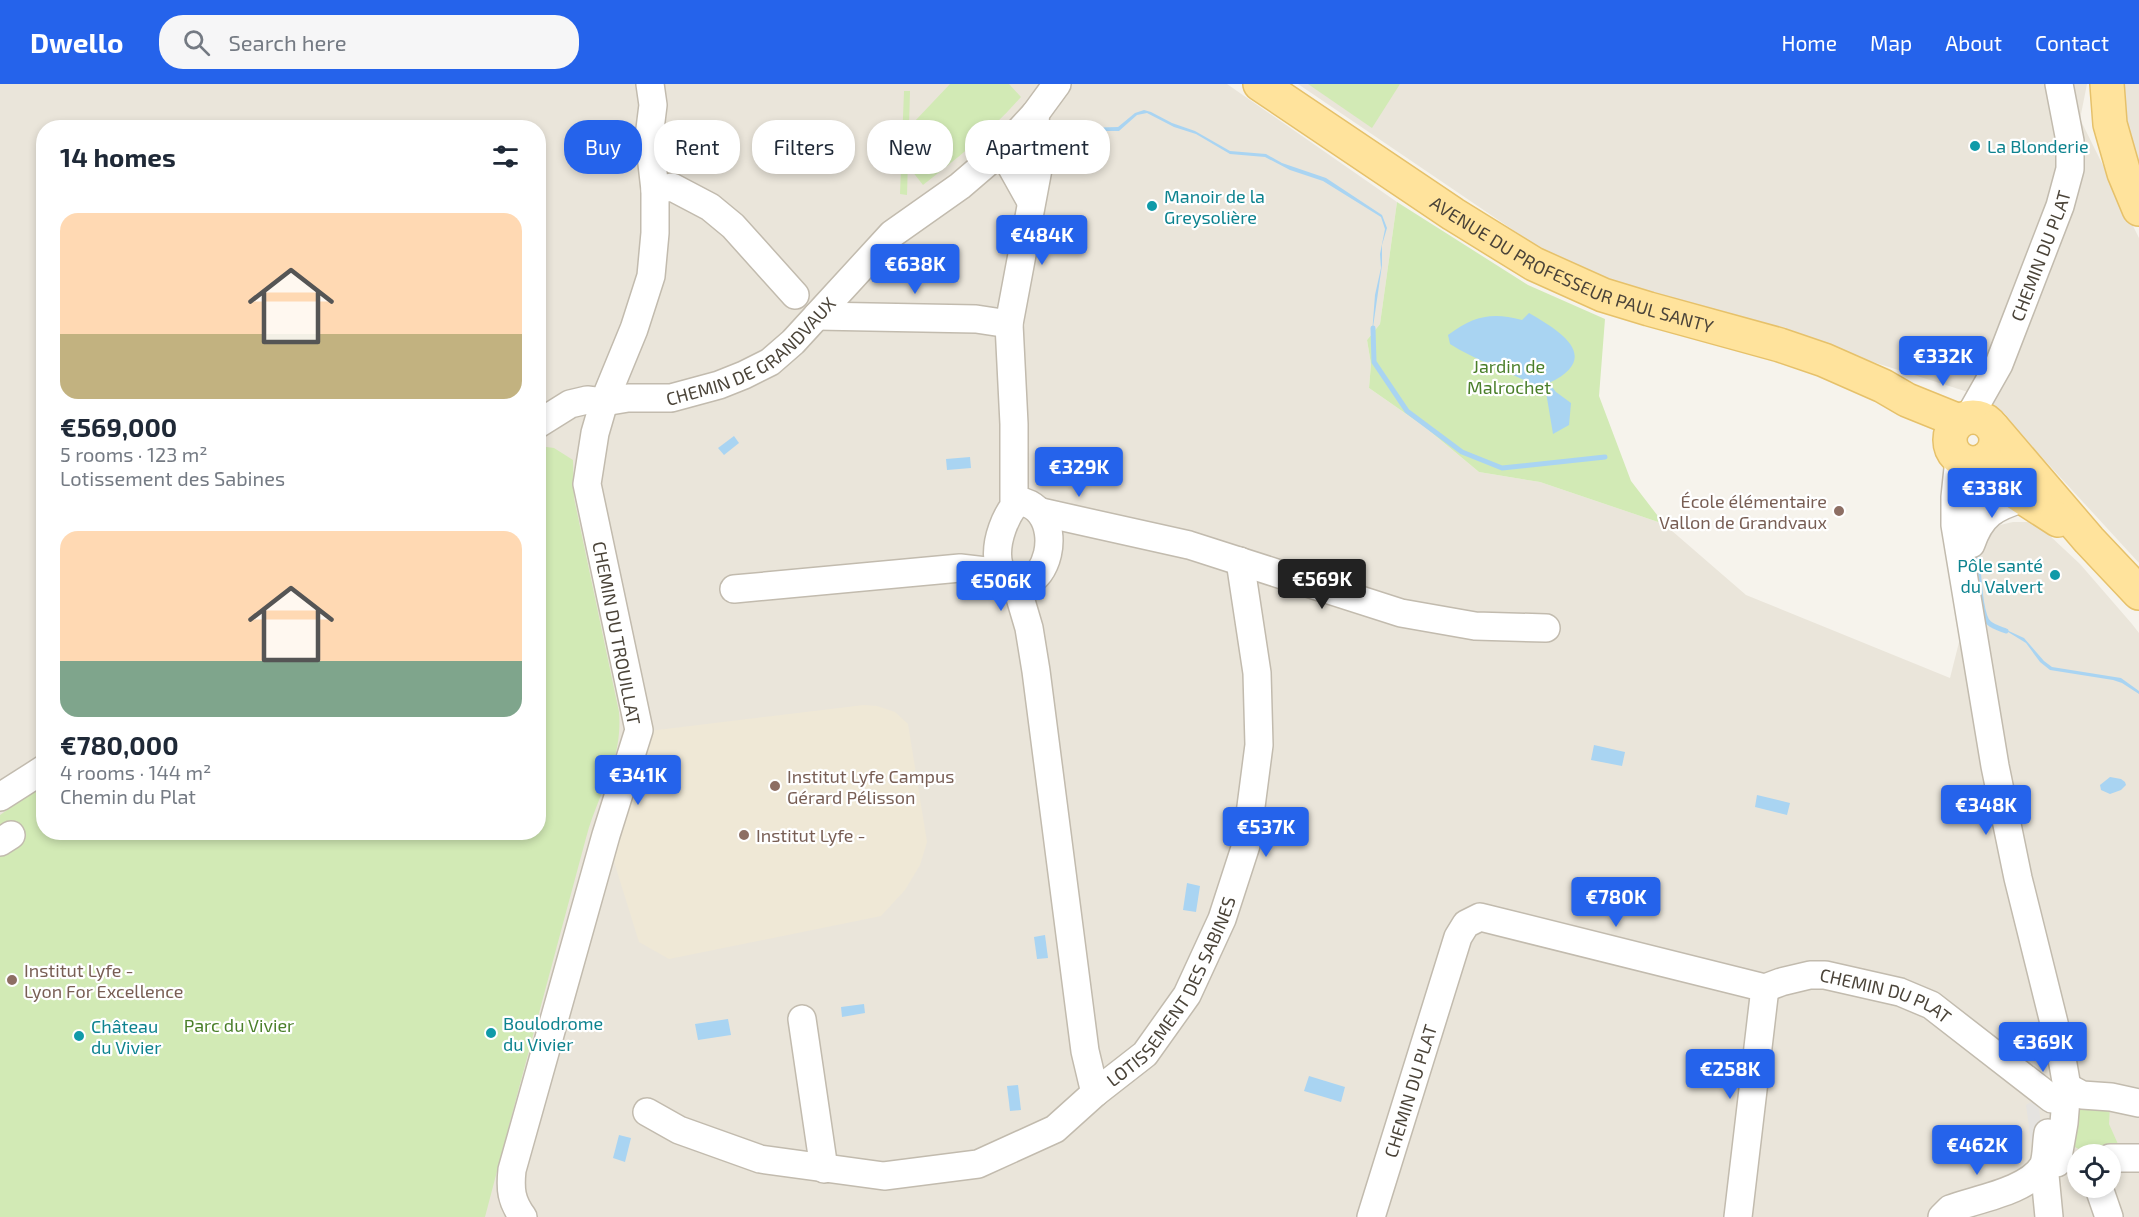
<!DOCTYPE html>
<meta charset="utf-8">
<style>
:root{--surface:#fff;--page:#f6f6f7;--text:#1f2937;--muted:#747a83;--accent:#2563eb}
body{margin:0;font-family:"Exo 2",sans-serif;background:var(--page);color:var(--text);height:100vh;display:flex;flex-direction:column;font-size:22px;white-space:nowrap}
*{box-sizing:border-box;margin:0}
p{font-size:20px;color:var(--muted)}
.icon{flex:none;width:33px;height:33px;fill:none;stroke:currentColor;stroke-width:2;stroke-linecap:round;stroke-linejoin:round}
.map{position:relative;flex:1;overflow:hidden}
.drawer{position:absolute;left:36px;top:36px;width:510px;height:720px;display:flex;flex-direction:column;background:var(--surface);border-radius:24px;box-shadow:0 3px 9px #0003}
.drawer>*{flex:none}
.top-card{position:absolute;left:564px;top:36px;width:570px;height:54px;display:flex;gap:12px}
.fabs{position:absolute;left:2067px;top:1060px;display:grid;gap:12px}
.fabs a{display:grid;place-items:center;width:54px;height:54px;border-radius:50%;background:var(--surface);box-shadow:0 3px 9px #0003;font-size:30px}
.price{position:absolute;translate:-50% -51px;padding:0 14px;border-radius:6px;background:var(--accent);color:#fff;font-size:20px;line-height:39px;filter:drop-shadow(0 2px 3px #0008)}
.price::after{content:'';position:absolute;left:50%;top:36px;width:18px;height:14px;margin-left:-9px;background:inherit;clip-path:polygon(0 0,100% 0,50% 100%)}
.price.active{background:#222;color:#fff}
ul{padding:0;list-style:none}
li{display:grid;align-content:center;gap:12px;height:318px;padding:0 24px}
li span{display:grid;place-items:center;height:186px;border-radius:18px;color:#555}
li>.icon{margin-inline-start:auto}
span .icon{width:108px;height:108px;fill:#fffc;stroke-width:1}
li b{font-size:26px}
h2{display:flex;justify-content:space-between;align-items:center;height:72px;padding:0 24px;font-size:26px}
.pill{padding:0 21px;border-radius:24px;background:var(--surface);box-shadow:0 3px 9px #0003;font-size:21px;line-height:54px}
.pill.active{background:var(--accent);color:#fff}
header{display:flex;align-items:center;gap:36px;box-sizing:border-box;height:84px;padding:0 30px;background:var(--accent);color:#fff}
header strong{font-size:28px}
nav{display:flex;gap:33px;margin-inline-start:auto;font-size:21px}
.search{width:420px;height:54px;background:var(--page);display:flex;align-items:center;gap:15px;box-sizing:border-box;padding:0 21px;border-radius:24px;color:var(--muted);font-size:22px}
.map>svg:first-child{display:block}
.residential{fill:#eae5da;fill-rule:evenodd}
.education{fill:#efe8d6}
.green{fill:#d2eab5}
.parking{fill:#e5e3e0}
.water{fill:#a9d4f2}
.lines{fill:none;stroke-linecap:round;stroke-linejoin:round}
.stream{stroke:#a9d4f2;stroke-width:5}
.minor-casing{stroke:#c2bbae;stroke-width:30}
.major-casing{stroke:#e6c16a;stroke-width:36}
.minor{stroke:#fff;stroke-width:27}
.major{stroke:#ffe39c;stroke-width:33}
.culture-dot{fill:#0f9aa8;stroke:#fff;stroke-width:2}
.education-dot{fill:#8d6e63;stroke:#fff;stroke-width:2}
.labels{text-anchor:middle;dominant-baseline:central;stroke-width:4.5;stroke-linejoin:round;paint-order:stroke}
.culture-label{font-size:18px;fill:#0d838f;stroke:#fff;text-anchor:start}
.street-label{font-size:18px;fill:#4b4439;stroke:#fff}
.park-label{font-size:18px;fill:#4a7f2a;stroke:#fff}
.education-label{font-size:18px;fill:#785e54;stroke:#fff;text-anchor:start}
</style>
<header>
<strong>Dwello</strong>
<div class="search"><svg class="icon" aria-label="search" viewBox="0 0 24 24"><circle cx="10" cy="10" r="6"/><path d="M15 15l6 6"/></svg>Search here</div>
<nav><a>Home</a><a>Map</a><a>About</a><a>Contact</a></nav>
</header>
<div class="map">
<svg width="2139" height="1133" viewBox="0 0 2139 1133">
<rect width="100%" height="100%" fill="#f6f3ec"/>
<g class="residential">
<path d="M0,0H1227L1397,118L1380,240L1367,256L1371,280L1369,304L1425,343L1479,388L1540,398L1664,440L1746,511L1950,594L1978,483L1980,466L1985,454L2000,441L2013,438H2031L2049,451L2080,480L2132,540L2139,549V1133H0ZM44,44H538V748H44ZM2078,1071H2110V1104H2078Z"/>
<polygon points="1298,0 2087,0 2080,35 2139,154 2139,479 2004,332 1968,308 1563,180"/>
<polygon points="2114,0 2139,0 2139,105"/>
</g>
<polygon class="education" points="864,621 877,622 895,628 908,640 927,758 920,781 905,806 881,832 669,875 639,858 611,768 649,647"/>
<g class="green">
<path d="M950,0H1009L1021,13C991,47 958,74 923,101L912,87L914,38Z"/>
<polygon points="1308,0 1400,0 1372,44"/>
<polygon points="904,7 910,7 907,111 900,110"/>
<polygon points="1397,118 1528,201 1605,235 1599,312 1631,397 1664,440 1540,398 1479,388 1425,343 1369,304 1371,280 1367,256 1380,240"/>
<path d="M539,362L554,364L573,376L574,414L619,628C623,678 598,708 586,754C552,880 518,1007 485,1133H0V731L43,701L44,748H538Z"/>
<path d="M2084,1019L2110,1022L2109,1040L2122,1069C2102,1070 2085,1071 2068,1059L2071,1030Z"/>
</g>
<polygon class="parking" points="2038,1014 2042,1052 2031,1058 2026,1021"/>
<g class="water">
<polygon points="1144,26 1151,28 1172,39 1195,47 1230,67 1266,70 1282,79 1326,94 1382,131 1387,144 1382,161 1382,181 1372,250 1375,211 1381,184 1380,170 1385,145 1381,133 1323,97 1290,86 1265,73 1230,70 1196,50 1174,43 1147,29 1137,31 1119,47 1082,47 1083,44 1118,43 1135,29"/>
<path d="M1529,229C1560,247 1603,273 1549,299L1556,308L1571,319L1569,341L1553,350L1546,308C1515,289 1480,279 1450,260L1448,251C1474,232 1491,228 1522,236Z"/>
<polygon points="734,352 739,359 724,371 718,364"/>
<polygon points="970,373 971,384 947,386 946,375"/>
<polygon points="2000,543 2024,554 2044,577 2052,583 2121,594 2139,607 2139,610 2122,599 2113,596 2050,586 2040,578 2026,559"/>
<polygon points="1594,661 1625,668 1622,682 1591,676"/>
<polygon points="2110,693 2121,695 2125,698 2126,701 2121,706 2110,710 2101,706 2100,701"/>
<polygon points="1757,711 1790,719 1787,731 1755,723"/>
<polygon points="1187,799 1200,802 1196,828 1183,826"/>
<polygon points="1045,851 1048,874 1037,875 1034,853"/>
<polygon points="864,920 865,929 842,933 841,923"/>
<polygon points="728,935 731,951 698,956 695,940"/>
<polygon points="1309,992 1345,1003 1341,1018 1304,1007"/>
<polygon points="1018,1001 1021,1026 1010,1027 1007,1002"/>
<polygon points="619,1051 631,1054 625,1078 613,1074"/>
</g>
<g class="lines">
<g class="stream">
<polyline points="1373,244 1374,278 1407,327 1462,368 1502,384 1605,373"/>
<path d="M1977,464C1978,478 1979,531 1989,539C1993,543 2001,545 2006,547"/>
</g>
<defs>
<g id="minor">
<polyline points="1002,66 1030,116"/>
<polyline points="655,106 672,103 710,123 733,142 795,211"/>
<polyline points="817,232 976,235 1009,240"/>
<path id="s1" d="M1969,333L1999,280L2060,122L2070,85V57L2059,0"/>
<path id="s2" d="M538,340L570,320L587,316L604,318L628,314H671L719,301L744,291L770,278L793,258L892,150L960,102L1002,66L1035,30L1057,0"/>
<polyline points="1959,375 1955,413 1955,441 1995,682 2018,794 2060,963 2067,1003 2064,1039 2057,1079"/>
<path d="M1014,422L1024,418C1053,427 1055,467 1039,489C1036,493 1032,496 1029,499C983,501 996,446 1014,422V340L1009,240L1038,85L1035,30"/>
<polyline points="1041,428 1189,461 1401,529 1475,542 1546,544"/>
<polyline points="1966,453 1967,440 1979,401 1980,379"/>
<path d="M1971,460C1981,430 1995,423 2024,414"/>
<polyline points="734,505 960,484 1003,489"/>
<polyline points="0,713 44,685"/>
<polyline points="0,758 11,751"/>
<polyline points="802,935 824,1085"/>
<polyline points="2067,1003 2082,1011 2111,1013 2139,1019"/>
<path id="s3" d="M1095,1009L1145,970L1187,911L1222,835L1246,761L1259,661L1257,589L1240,477"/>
<polyline points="647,1028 679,1046 760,1075 884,1092 978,1080 1055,1045 1095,1009 1085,967 1036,587 1029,544 1016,500"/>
<polyline points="2110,1074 2139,1074"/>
<polyline points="2044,1081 2049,1133"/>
<polyline points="2099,1104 2109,1133"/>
<path d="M523,1133C511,1117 510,1105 512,1086L606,751L639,646L587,400L595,349L604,318L634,245L651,192L655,149V106L649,53L653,21L650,0"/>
<path id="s4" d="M1371,1133L1458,853L1466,840L1480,833L1765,904L1781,898L1810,891H1825L1900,908L1931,921L2052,1015"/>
<polyline points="1738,1133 1765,904"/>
<path d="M1942,1133L1950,1125C1977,1115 2028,1107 2043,1082C2047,1074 2046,1059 2048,1049"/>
</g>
<g id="major">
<path id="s5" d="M1260,0L1453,130L1534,180L1603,211L1649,225L1780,261L1824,276L1883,302L1907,316L1959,337"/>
<polyline points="2107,0 2110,40 2124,89 2139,125"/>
<circle cx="1973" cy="356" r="23"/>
<polyline points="1993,344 2089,456 2139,509"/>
<polyline points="1986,375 1996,396 2058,436"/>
</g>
</defs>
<use href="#minor" class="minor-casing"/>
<use href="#major" class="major-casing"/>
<use href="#minor" class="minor"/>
<use href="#major" class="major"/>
</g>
<g class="culture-dot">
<circle cx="1975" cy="62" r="6"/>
<circle cx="1152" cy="122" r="6"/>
<circle cx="2055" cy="491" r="6"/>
<circle cx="491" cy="949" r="6"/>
<circle cx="79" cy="952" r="6"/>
</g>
<g class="education-dot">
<circle cx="1839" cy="427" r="6"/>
<circle cx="775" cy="702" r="6"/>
<circle cx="744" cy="751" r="6"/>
<circle cx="12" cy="896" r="6"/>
</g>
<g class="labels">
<g class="culture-label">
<text x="1987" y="62">La Blonderie</text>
<text x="1164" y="112">Manoir de la<tspan x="1164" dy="21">Greysolière</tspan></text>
<text x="2043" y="481" text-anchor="end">Pôle santé<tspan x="2043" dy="21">du Valvert</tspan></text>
<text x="503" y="939">Boulodrome<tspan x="503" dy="21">du Vivier</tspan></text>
<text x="91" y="942">Château<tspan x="91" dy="21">du Vivier</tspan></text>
</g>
<g class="street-label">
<text stroke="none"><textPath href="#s1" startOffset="177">CHEMIN DU PLAT</textPath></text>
<text stroke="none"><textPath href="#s5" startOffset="363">AVENUE DU PROFESSEUR PAUL SANTY</textPath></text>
<text stroke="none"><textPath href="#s2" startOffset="234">CHEMIN DE GRANDVAUX</textPath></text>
<text transform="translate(617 549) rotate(79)">CHEMIN DU TROUILLAT</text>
<text stroke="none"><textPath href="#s3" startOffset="130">LOTISSEMENT DES SABINES</textPath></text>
<text stroke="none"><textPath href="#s4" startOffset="744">CHEMIN DU PLAT</textPath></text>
<text stroke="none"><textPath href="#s4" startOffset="132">CHEMIN DU PLAT</textPath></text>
</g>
<g class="park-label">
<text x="1509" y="282">Jardin de<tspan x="1509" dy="21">Malrochet</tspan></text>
<text x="239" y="941">Parc du Vivier</text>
</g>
<g class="education-label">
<text x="1827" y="417" text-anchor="end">École élémentaire<tspan x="1827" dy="21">Vallon de Grandvaux</tspan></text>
<text x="787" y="692">Institut Lyfe Campus<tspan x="787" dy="21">Gérard Pélisson</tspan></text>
<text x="756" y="751">Institut Lyfe -</text>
<text x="24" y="886">Institut Lyfe -<tspan x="24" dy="21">Lyon For Excellence</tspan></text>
</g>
</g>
</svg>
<div class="fabs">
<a><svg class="icon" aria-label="locate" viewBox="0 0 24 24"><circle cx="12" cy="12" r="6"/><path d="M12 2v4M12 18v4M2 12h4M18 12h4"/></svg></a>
</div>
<b class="price" style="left:1042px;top:182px">€484K</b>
<b class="price" style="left:915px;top:211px">€638K</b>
<b class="price" style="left:1943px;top:303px">€332K</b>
<b class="price" style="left:1079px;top:414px">€329K</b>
<b class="price" style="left:1992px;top:435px">€338K</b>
<b class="price active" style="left:1322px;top:526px">€569K</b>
<b class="price" style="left:1001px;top:528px">€506K</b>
<b class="price" style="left:638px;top:722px">€341K</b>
<b class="price" style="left:1986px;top:752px">€348K</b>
<b class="price" style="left:1266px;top:774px">€537K</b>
<b class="price" style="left:1616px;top:844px">€780K</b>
<b class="price" style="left:2043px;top:989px">€369K</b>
<b class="price" style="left:1730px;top:1016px">€258K</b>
<b class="price" style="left:1977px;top:1092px">€462K</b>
<div class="top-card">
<a class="pill active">Buy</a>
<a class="pill">Rent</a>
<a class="pill">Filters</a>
<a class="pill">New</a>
<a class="pill">Apartment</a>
</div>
<section class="drawer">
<h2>14 homes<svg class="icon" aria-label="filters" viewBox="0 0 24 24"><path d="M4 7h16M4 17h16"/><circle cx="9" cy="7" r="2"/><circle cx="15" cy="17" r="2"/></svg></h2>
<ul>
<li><span style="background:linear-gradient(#ffd9b3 65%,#c2b280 0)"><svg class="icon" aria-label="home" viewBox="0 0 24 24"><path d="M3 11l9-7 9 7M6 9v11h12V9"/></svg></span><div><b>€569,000</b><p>5 rooms · 123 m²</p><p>Lotissement des Sabines</p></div></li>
<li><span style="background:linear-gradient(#ffd9b3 70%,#7fa58c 0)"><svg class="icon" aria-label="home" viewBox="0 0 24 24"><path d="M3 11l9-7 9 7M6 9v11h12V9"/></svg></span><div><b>€780,000</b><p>4 rooms · 144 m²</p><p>Chemin du Plat</p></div></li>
</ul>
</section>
</div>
